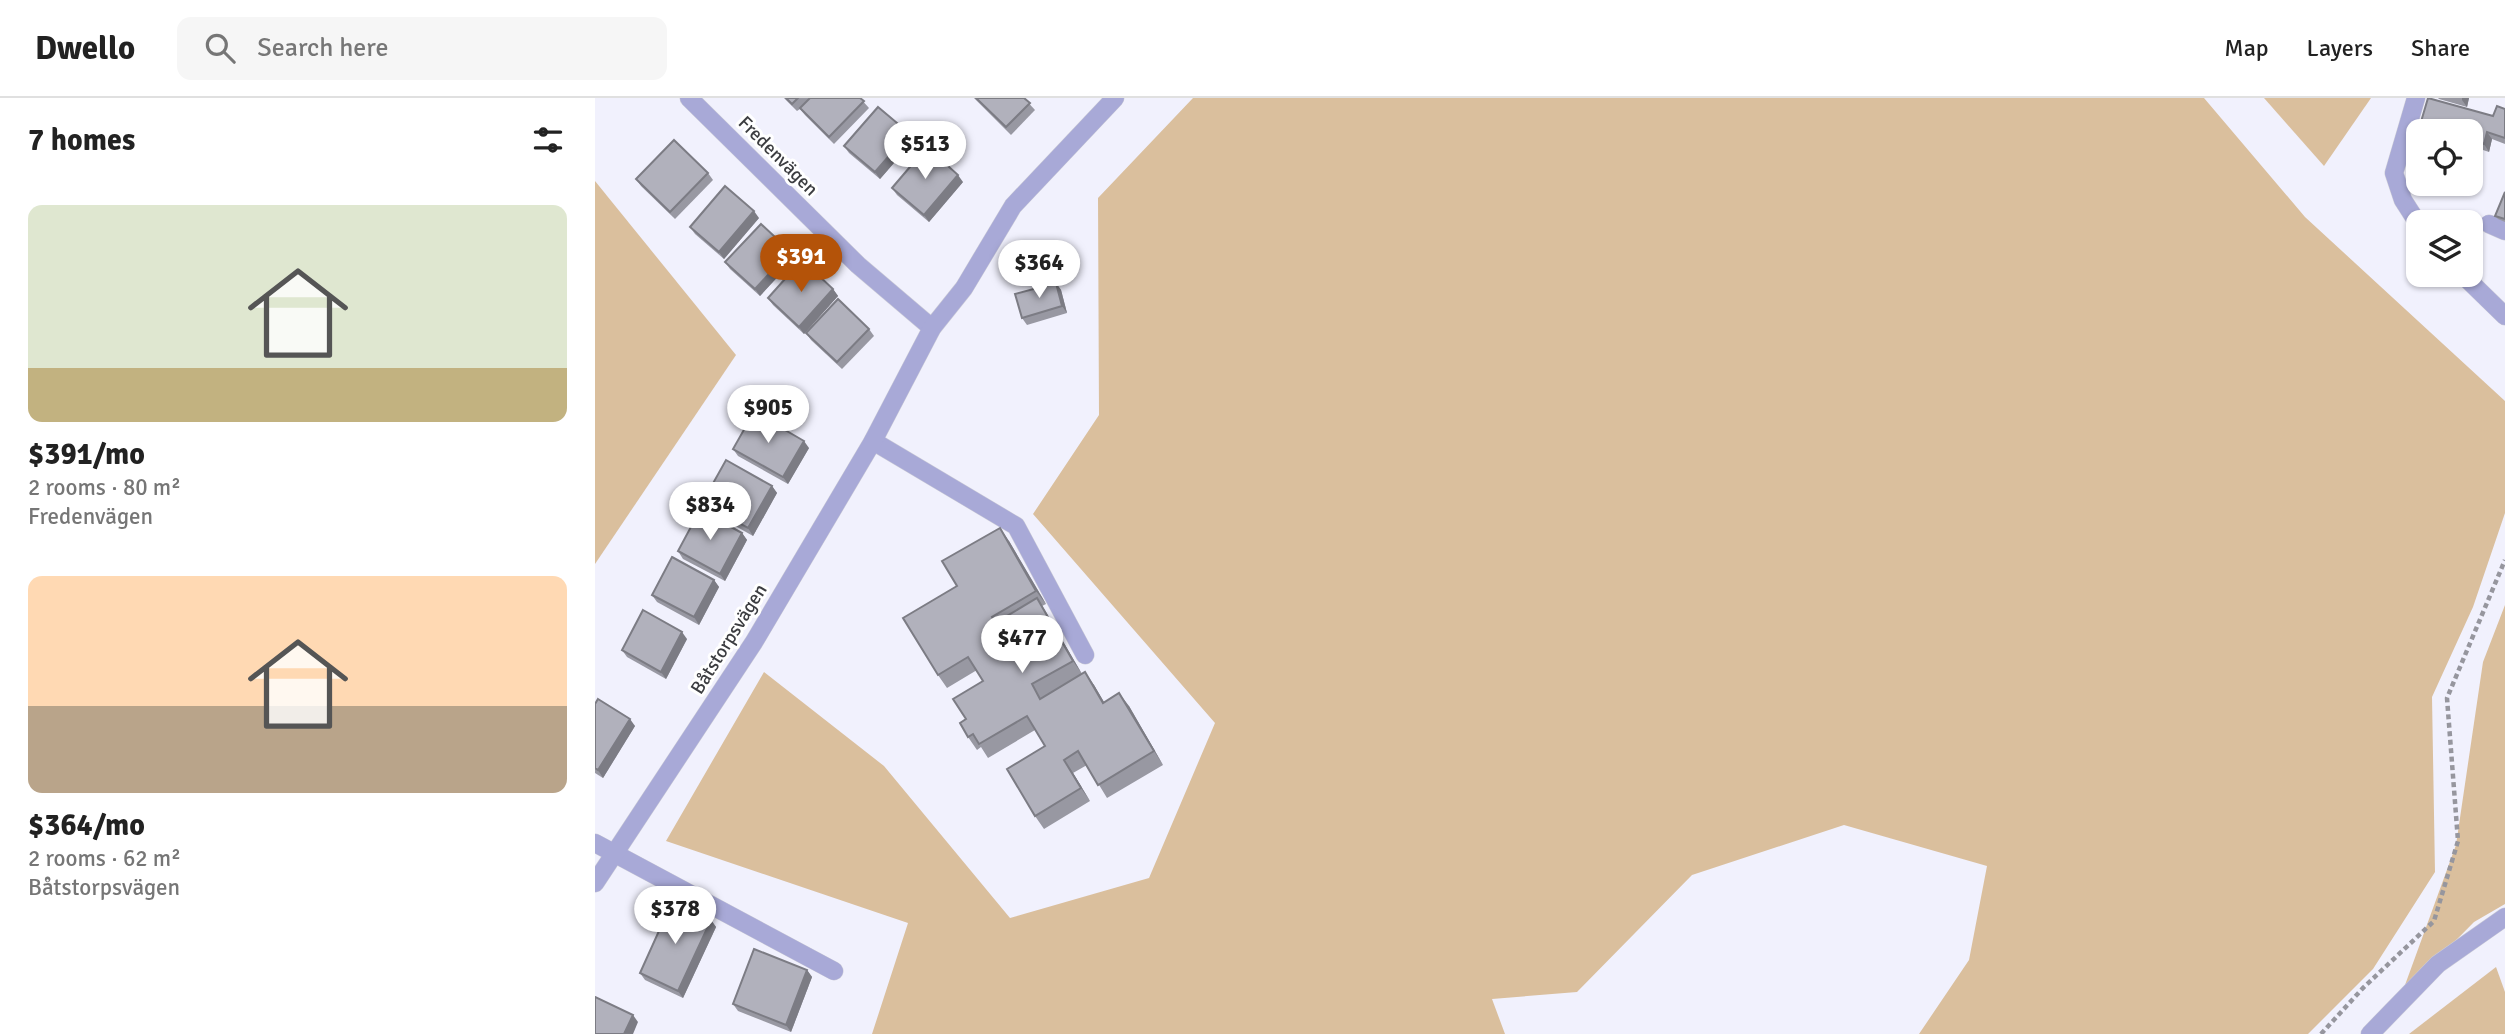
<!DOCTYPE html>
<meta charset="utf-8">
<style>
:root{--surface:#fff;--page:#f6f6f6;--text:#222;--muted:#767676;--line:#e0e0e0;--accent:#b45309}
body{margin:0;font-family:Signika,sans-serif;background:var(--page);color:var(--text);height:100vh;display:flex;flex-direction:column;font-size:26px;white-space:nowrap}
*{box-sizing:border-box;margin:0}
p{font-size:23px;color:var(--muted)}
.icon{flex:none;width:38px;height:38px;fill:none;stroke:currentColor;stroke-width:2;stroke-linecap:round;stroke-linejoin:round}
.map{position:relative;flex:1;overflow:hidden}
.details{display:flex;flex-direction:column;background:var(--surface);width:595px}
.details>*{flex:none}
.tools{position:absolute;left:1811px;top:21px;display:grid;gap:14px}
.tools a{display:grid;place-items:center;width:77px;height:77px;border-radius:14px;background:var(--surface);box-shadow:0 2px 5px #0004;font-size:35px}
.price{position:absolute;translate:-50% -60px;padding:0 16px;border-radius:24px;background:#fff;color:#222;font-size:23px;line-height:46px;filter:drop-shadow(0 2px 4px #0008)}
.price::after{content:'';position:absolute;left:50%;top:42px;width:21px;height:16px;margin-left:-10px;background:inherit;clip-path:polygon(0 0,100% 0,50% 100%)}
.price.on{background:var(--accent);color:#fff}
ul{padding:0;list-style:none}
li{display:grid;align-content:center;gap:14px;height:371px;padding:0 28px}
li span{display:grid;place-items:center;height:217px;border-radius:14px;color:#555}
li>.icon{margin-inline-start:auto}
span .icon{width:126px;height:126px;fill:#fffc;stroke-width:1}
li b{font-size:30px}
h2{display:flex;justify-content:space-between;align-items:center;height:84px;padding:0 28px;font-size:30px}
header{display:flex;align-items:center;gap:42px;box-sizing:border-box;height:98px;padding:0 35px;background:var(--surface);border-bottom:2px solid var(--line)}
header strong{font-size:33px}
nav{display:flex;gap:38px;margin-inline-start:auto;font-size:24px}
.search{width:490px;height:63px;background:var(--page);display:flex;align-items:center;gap:18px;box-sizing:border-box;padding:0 24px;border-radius:14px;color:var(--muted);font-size:26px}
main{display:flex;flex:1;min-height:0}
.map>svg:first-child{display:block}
.green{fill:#dabf9d}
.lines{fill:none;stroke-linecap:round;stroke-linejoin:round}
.minor-casing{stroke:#cdcdd7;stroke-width:19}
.tertiary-casing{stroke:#cdcdd7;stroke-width:19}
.path{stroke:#96969e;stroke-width:4.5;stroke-dasharray:5 3.5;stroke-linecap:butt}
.minor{stroke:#a8a9d7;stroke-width:18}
.tertiary{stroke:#a8a9d7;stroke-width:18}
.wall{fill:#9898a2}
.shaded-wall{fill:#7c7c84}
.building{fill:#b1b1bc;stroke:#7c7c84;stroke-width:2}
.labels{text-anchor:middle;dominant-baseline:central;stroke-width:6;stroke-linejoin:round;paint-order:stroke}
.street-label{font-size:19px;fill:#3c3d41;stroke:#fff}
</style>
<header>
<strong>Dwello</strong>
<div class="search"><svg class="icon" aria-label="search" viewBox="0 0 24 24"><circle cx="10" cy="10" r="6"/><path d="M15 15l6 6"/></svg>Search here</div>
<nav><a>Map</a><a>Layers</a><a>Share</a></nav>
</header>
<main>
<section class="details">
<h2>7 homes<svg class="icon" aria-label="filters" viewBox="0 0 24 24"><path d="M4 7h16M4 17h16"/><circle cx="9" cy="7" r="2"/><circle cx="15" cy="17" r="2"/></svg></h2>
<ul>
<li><span style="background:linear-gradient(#dfe7d0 75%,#c2b280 0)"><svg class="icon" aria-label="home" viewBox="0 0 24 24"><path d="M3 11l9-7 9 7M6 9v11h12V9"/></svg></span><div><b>$391/mo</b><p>2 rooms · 80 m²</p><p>Fredenvägen</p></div></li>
<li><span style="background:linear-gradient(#ffd9b3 60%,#b9a48a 0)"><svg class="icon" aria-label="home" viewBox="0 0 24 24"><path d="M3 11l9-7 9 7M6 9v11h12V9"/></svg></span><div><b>$364/mo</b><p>2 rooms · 62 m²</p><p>Båtstorpsvägen</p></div></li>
</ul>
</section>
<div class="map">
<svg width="1910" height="936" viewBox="0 0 1910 936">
<rect width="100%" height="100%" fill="#f1f1fd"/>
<g class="green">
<polygon points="598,0 1609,0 1710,119 1910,303 1910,415 1878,509 1837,599 1840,774 1778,871 1713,936 1324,936 1374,862 1392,768 1249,727 1097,777 982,894 897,901 910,936 277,936 313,825 71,743 169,574 289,668 415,820 554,780 620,625 438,416 504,317 503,100"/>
<polygon points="1669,0 1776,0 1729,68"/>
<polygon points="0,83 141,257 0,466"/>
<polygon points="1910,507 1910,806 1879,824 1806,898 1861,747 1888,564"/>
<polygon points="1901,869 1910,894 1910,936 1814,936"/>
</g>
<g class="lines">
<defs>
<g id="minor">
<polyline points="94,0 263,167 337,230"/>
<polyline points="1821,0 1799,75 1808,102 1824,127"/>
<polyline points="1894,126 1910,133"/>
<polyline points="1868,177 1910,218"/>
<polyline points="278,343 421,428 490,557"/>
<polyline points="0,745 239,873"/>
<polyline points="0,785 159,544 278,343 337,230 369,190 418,108 520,0"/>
</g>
<polyline id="tertiary" points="1775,936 1843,866 1910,819"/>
</defs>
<use href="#minor" class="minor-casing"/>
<use href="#tertiary" class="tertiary-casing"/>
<polyline class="path" points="1726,936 1768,890 1839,823 1863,743 1852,600 1910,462"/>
<use href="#minor" class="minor"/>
<use href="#tertiary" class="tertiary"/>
</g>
<g class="wall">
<polygon points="189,0 265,0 274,10 239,46 210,17 205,11 202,13"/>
<polygon points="379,0 429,0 440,12 416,37"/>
<polygon points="1833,0 1898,18 1910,11 1910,46 1897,41 1894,54 1876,48 1876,33 1824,33 1824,69 1820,68 1815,61"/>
<polygon points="1843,0 1874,0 1872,9 1844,1"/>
<polygon points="319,42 285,81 254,55 249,48"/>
<polygon points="113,75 118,82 80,121 46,88 41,81"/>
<polygon points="368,84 334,124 302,97 297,90"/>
<polygon points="1910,94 1910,124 1903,121 1900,118"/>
<polygon points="164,120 129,161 100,136 95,129"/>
<polygon points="200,160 165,198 135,171 130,164"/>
<polygon points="461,185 466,192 472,215 432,227 427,220"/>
<polygon points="238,191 243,198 209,236 178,207 173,200"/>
<polygon points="274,231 279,238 247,271 216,242 211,235"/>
<polygon points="214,350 193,386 143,358 138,351"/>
<polygon points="177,388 182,395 158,438 112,412 107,405"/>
<polygon points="147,435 152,442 130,483 88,461 83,453"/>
<polygon points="414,443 451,506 447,508 487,576 499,587 509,604 534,608 568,667 512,700 492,667 478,675 495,703 449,731 440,718 450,648 440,632 393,660 386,649 382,652 373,639 371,621 388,583 382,572 352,590 343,577 362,488"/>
<polygon points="119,482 124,489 104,527 62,504 57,497"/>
<polygon points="92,541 71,581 32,559 27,552"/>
<polygon points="0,606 40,628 8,680 0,675"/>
<polygon points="116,822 121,829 88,900 50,882 45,875"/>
<polygon points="212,872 217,879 196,934 143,913 138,906"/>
</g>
<g class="shaded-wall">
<polygon points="1867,0 1874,0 1872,9 1867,2"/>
<polygon points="1892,34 1897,41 1894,54 1889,46"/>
<polygon points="314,35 319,42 285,81 280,74"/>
<polygon points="363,77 368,84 334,124 329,117"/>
<polygon points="159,113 164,120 129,161 124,154"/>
<polygon points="195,153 200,160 165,198 160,191"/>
<polygon points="461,185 466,192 472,215 467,208"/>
<polygon points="238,191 243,198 209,236 204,229"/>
<polygon points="209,343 214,350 193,386 188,379"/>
<polygon points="177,388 182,395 158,438 153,430"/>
<polygon points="405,430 414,443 451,506 441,493"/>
<polygon points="147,435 152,442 130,483 125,476"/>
<polygon points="119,482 124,489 104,527 99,519"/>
<polygon points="442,500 451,514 487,576 478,563"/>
<polygon points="87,534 92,541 71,581 66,574"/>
<polygon points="490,574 499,587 517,618 508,605"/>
<polygon points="524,595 534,608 568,667 559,653"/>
<polygon points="35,621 40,628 8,680 3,672"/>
<polygon points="469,662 478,675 495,703 486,690"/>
<polygon points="116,822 121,829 88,900 83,893"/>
<polygon points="212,872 217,879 196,934 191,927"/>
<polygon points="38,917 43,924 38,936 29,936"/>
</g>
<g class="building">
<polygon points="191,0 203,0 197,6"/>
<polygon points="215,0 265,0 269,3 234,39 205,10"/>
<polygon points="381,0 429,0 435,5 411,29"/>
<polygon points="1833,0 1898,18 1902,8 1910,11 1910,40 1892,34 1889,46 1876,43 1876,33 1824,33 1824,63 1815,61"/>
<polygon points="283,9 314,35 280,74 249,48"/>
<polygon points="79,42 113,75 75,114 41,81"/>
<polygon points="332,49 363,77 329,117 297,90"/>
<polygon points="130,88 159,113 124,154 95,129"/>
<polygon points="1910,94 1910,121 1900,118"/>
<polygon points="166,126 195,153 160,191 130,164"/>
<polygon points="207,162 238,191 204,229 173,200"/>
<polygon points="461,185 467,208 427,220 420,196"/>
<polygon points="243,201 274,231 242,264 211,235"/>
<polygon points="159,314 209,343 188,379 138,351"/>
<polygon points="131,362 177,388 153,430 107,405"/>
<polygon points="105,412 147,435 125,476 83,453"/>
<polygon points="405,430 441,493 397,519 400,525 442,500 478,563 437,586 445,601 490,574 508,605 524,595 559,653 503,687 483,653 469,662 486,690 440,718 412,671 450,648 432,618 384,646 378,636 373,639 365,625 371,621 358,601 388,583 373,559 343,577 308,520 362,488 347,463"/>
<polygon points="77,459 119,482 99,519 57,497"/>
<polygon points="48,512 87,534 66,574 27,552"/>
<polygon points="3,601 35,621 3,672 0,670 0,606"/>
<polygon points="77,804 116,822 83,893 45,875"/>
<polygon points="159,851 212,872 191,927 138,906"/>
<polygon points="0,899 38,917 29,936 0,936"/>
</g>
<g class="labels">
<g class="street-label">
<text transform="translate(183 58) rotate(45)">Fredenvägen</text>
<text transform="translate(134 541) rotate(-58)">Båtstorpsvägen</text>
</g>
</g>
</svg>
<div class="tools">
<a><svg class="icon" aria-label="locate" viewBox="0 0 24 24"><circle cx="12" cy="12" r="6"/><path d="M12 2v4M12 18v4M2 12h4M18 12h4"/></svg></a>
<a><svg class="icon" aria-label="layers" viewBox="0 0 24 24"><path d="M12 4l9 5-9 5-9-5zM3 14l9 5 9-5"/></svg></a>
</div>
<b class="price" style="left:330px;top:83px">$513</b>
<b class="price on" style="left:206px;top:196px">$391</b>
<b class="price" style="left:444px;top:202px">$364</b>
<b class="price" style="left:173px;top:347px">$905</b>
<b class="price" style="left:115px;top:444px">$834</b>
<b class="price" style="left:427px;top:577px">$477</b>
<b class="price" style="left:80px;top:848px">$378</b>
</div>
</main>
